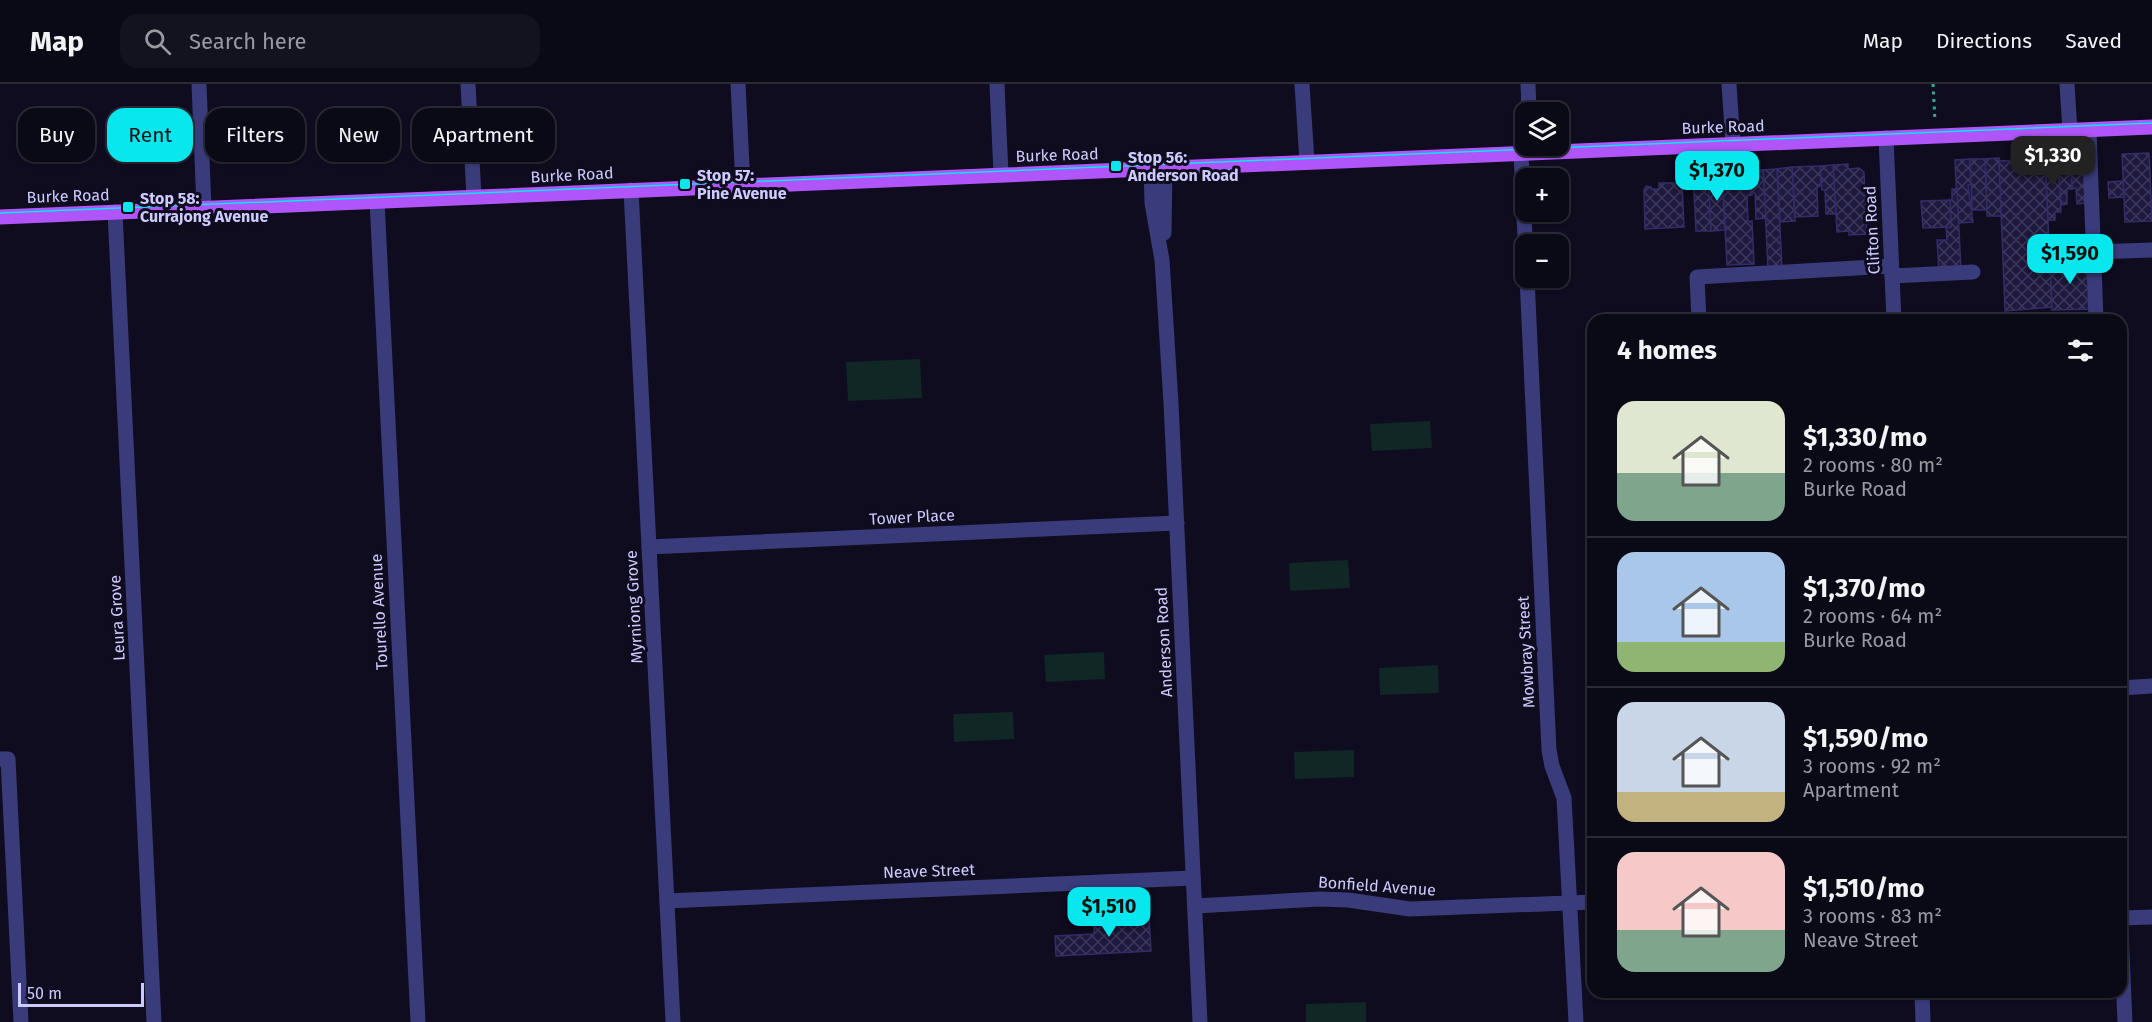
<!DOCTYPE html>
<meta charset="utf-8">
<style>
:root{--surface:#0a0916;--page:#13121f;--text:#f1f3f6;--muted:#999aa1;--line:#2a2a35;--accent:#07e7ed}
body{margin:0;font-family:"Fira Sans",sans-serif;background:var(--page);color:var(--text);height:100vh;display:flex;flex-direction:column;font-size:22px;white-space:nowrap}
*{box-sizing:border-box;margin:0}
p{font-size:20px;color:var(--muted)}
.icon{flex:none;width:33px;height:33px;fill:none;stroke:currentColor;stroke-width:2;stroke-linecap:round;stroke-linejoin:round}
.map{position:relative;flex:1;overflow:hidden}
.details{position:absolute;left:1587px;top:230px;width:540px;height:684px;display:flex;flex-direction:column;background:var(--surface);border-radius:18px;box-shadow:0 2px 4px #0004,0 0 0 2px var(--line)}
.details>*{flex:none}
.top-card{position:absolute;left:18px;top:24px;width:570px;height:54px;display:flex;gap:12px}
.controls{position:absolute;left:1515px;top:18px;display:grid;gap:12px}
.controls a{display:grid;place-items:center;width:54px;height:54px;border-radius:12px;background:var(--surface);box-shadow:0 2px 4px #0004,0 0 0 2px var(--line);font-size:30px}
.scale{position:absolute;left:18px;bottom:15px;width:126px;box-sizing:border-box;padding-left:6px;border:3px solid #cdcbfd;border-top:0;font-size:16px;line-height:21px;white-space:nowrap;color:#cdcbfd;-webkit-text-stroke:4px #0e0c1e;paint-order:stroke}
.price{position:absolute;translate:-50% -51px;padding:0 14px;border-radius:12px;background:var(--accent);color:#111;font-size:20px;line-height:39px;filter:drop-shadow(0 2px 3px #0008)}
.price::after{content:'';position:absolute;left:50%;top:36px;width:18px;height:14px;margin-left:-9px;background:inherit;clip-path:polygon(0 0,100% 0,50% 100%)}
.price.current{background:#222;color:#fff}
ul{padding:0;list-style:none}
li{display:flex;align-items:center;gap:18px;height:150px;padding:0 30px}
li+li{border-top:2px solid var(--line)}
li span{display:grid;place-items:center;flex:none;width:168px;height:120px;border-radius:18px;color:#555}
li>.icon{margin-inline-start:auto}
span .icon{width:72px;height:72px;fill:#fffc;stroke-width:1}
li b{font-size:26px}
h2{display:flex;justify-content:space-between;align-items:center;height:72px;padding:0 30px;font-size:26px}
.tag{padding:0 21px;border-radius:18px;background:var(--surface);box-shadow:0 2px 4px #0004,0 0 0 2px var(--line);font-size:21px;line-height:54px}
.tag.current{background:var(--accent);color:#111}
header{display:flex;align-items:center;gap:36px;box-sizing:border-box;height:84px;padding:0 30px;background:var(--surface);border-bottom:2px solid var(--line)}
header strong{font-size:28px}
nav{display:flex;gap:33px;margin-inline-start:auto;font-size:21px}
.search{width:420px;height:54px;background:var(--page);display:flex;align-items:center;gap:15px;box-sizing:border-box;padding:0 21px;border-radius:18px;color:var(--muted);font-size:22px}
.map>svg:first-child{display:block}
.pitch{fill:#102725}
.building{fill:url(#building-cross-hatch);stroke:#332c69;stroke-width:1.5}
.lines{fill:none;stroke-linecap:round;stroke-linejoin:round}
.path{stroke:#30ac9b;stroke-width:3;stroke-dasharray:3 4.5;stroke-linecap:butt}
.minor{stroke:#393b7b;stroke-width:15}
.major{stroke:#b055fa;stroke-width:15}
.tram{stroke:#07e7ed;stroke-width:1.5}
.poi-dot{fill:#07e7ed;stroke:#0e0c1e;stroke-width:2}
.labels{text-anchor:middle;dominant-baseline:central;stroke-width:6;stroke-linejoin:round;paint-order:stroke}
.street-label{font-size:16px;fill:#cdcbfd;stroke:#0e0c1e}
.poi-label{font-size:16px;font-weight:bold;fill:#cdcbfd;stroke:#0e0c1e;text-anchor:start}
</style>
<header>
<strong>Map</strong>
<div class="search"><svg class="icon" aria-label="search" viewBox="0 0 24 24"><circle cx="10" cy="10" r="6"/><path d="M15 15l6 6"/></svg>Search here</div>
<nav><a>Map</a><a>Directions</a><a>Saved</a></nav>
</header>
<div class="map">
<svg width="2152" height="938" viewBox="0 0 2152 938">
<defs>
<pattern id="building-cross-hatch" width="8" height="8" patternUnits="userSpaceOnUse" patternTransform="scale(1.5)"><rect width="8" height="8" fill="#1e193e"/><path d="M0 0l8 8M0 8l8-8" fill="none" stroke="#3e395b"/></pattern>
</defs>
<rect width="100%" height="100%" fill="#0e0c1e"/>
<g class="pitch">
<polygon points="920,275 922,314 848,317 846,278"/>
<polygon points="1430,337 1432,364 1372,367 1370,340"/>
<polygon points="1348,476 1350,504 1290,507 1289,479"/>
<polygon points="1104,568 1105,595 1046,598 1044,571"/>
<polygon points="1438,581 1439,609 1380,611 1379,584"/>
<polygon points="1013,628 1014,655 954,658 953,630"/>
<polygon points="1354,666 1354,693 1295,695 1294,668"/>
<polygon points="1366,918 1366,938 1306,938 1306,920"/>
</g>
<g class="building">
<polygon points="2149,69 2152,137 2125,138 2122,70"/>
<polygon points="2083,71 2086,119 2077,120 2076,104 2072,105 2071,72"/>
<polygon points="2058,72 2061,128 2055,128 2055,136 2048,136 2045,73"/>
<polygon points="2058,72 2071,72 2072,105 2067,105 2067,120 2061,121"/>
<polygon points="1999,74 2002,132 1987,132 1985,75"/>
<polygon points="1970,75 1971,100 1968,101 1973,138 1958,139 1955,76"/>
<polygon points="1970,75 1985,75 1987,126 1972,126"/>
<polygon points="2045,75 2052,223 2005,227 1999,77"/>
<polygon points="1848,80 1848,85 1859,84 1864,88 1867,150 1849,151 1849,147 1837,148 1833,81"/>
<polygon points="1833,81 1836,130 1826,130 1825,106 1822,106 1820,82"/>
<polygon points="1820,82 1821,102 1817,103 1818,132 1795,133 1792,83"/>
<polygon points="1792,83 1795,137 1780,138 1777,85"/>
<polygon points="1777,85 1782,184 1768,184 1763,86"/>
<polygon points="1750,86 1752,111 1747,112 1748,138 1752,137 1754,180 1727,181 1722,88"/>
<polygon points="1750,86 1763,86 1766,134 1756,135 1755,109 1751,109"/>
<polygon points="1722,88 1725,146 1711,147 1708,89"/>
<polygon points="1693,89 1708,89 1711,147 1696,147"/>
<polygon points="2123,97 2124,113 2109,114 2108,98"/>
<polygon points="1659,99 1682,99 1684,143 1645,145 1644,106 1646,102 1651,103 1651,105 1659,105"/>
<polygon points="1952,105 1957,105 1961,186 1939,187 1937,156 1947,156 1946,143 1951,143 1950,116 1952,116"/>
<polygon points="1950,116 1951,143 1923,144 1921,117"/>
<polygon points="2088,175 2091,225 2052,226 2050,176"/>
<polygon points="1116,832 1149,834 1151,867 1056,872 1055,852 1094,850 1094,838 1112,837 1112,835 1116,834"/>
</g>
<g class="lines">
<polyline class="path" points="1933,0 1935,37"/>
<g class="minor">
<polyline points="199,0 204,124"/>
<polyline points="468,0 474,113"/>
<polyline points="738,0 743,102"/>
<polyline points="997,0 1001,91"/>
<polyline points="1302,0 1307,78"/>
<polyline points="1528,0 1529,28"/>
<polyline points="1729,0 1733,61"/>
<polyline points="2067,0 2070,47"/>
<polyline points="2089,46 2096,236"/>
<polyline points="1886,54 1894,236"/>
<polyline points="1521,70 1526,172"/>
<polyline points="1151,85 1152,119 1162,176 1171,319 1200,938"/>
<polyline points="631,106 673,938"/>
<polyline points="377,117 418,938"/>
<polyline points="115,128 154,938"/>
<polyline points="1164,149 1165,84"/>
<polyline points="2093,168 2152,166"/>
<polyline points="1892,192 1973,188"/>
<polyline points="1527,194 1549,666 1552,682 1564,714 1576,938"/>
<polyline points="1699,236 1697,193 1891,182"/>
<polyline points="649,463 1177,439"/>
<polyline points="2121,604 2152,602"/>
<polyline points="0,675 8,675 21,938"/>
<polyline points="667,817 1193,794"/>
<polyline points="1195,822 1320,815 1348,816 1410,825 1593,818"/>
<polyline points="2121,834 2152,833"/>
<polyline points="2121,846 2125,938"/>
<polyline points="1922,908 1923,938"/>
</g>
<polyline class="major" points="0,133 2152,43"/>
<g class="tram">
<polyline points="1184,88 1229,86"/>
<polyline points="0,129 2152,39"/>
</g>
</g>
<g class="poi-dot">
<rect x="1110" y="76" width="12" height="12" rx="3"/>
<rect x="679" y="94" width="12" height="12" rx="3"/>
<rect x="122" y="117" width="12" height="12" rx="3"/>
</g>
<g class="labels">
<g class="street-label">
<text transform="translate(1723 43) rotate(-2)">Burke Road</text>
<text transform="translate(1057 71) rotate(-2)">Burke Road</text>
<text transform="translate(572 91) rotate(-3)">Burke Road</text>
<text transform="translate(68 112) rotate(-2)">Burke Road</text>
<text transform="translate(1872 146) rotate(-93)">Clifton Road</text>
<text transform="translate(912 433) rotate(-3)">Tower Place</text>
<text transform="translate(634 523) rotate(-93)">Myrniong Grove</text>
<text transform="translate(379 528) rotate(-93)">Tourello Avenue</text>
<text transform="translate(117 534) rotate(-93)">Leura Grove</text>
<text transform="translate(1164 558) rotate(-93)">Anderson Road</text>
<text transform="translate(1526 568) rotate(-93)">Mowbray Street</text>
<text transform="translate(929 787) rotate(-2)">Neave Street</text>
<text transform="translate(1377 802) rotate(4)">Bonfield Avenue</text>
</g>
<g class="poi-label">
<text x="1128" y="73">Stop 56:<tspan x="1128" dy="18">Anderson Road</tspan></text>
<text x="697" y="91">Stop 57:<tspan x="697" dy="18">Pine Avenue</tspan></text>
<text x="140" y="114">Stop 58:<tspan x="140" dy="18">Currajong Avenue</tspan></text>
</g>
</g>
</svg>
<div class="controls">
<a><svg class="icon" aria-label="layers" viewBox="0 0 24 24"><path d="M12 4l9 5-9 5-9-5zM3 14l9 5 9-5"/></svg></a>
<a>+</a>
<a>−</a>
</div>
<div class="scale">50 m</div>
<b class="price current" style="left:2053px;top:103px">$1,330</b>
<b class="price" style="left:1717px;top:118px">$1,370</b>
<b class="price" style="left:2070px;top:201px">$1,590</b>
<b class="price" style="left:1109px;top:854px">$1,510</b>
<div class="top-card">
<a class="tag">Buy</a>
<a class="tag current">Rent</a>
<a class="tag">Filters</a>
<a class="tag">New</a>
<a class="tag">Apartment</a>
</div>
<section class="details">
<h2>4 homes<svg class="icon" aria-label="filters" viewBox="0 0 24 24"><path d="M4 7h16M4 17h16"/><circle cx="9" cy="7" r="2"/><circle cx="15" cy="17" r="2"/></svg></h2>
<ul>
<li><span style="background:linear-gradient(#dfe7d0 60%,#7fa58c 0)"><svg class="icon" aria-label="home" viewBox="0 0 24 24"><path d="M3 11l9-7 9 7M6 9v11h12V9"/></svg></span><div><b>$1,330/mo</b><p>2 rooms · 80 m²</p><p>Burke Road</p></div></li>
<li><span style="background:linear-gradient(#a9c7e8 75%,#8fb573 0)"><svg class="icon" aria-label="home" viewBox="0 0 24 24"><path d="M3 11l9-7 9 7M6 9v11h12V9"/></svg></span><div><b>$1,370/mo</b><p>2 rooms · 64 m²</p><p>Burke Road</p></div></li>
<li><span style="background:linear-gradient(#c9d6e8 75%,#c2b280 0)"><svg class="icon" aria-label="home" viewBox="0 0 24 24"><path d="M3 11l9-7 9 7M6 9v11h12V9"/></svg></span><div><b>$1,590/mo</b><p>3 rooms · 92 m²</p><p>Apartment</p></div></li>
<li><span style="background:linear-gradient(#f6c9c9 65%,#7fa58c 0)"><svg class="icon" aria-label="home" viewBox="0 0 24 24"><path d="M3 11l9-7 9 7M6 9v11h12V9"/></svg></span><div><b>$1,510/mo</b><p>3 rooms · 83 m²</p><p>Neave Street</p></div></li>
</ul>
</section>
</div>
